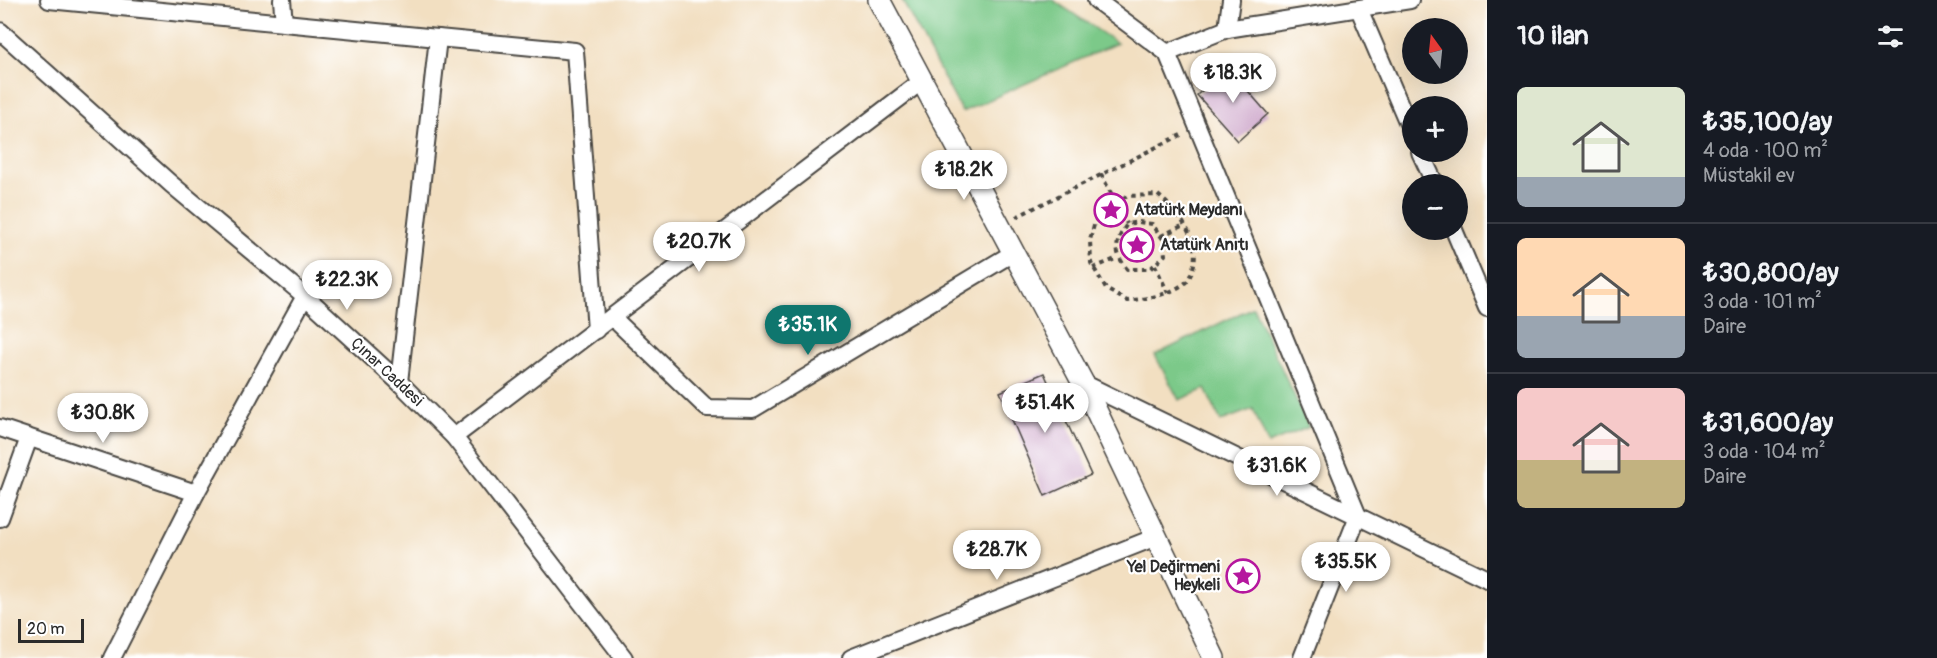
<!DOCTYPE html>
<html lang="tr">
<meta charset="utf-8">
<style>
:root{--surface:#171b24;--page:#20242c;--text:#f1f3f6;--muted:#9ea1a6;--line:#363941;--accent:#0f766e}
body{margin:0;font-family:Pangolin,sans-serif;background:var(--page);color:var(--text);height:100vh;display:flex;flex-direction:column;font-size:22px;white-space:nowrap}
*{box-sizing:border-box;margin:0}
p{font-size:20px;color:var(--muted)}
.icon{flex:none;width:33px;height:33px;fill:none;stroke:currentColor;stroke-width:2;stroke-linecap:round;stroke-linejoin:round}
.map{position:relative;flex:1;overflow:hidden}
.sheet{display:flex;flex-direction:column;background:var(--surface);width:450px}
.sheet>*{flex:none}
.needle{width:39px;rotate:345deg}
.buttons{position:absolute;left:1402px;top:18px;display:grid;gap:12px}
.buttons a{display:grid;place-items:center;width:66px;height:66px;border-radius:50%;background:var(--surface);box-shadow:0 6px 24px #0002;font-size:30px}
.scale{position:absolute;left:18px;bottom:15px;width:66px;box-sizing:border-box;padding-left:6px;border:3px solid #2b2b2b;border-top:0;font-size:16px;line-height:21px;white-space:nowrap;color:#2b2b2b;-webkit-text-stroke:4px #fff;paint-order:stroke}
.price{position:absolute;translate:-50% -51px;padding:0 14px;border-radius:21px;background:#fff;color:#222;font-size:20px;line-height:39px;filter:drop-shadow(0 2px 3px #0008)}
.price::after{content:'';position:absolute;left:50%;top:36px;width:18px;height:14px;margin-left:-9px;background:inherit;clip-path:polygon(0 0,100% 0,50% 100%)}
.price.selected{background:var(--accent);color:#fff}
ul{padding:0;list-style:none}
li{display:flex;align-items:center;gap:18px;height:150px;padding:0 30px}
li+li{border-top:2px solid var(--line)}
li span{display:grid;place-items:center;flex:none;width:168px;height:120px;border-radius:9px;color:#555}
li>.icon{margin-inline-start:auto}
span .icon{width:72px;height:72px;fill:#fffc;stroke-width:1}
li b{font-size:26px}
h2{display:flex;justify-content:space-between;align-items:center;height:72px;padding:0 30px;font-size:26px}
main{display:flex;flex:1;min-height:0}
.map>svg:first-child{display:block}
.green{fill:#7bc989;stroke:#537a5a;stroke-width:1.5}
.building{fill:#cba2c7}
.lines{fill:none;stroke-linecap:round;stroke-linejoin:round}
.minor-casing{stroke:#494642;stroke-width:20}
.tertiary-casing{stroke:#494642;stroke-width:24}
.path{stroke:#494642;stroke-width:4;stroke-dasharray:4.5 4.5;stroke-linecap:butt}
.minor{stroke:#fff;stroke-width:16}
.tertiary{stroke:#fff;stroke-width:21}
.labels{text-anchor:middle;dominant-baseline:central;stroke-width:4.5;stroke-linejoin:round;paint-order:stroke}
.poi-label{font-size:16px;font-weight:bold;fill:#2b2b2b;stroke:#fff;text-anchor:start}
.street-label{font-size:16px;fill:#2b2b2b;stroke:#fff}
</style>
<main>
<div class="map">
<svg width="1487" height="658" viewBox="0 0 1487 658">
<rect width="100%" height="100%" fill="#fff"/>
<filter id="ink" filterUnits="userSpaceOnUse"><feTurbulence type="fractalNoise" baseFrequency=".0167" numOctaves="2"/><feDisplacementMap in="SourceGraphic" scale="12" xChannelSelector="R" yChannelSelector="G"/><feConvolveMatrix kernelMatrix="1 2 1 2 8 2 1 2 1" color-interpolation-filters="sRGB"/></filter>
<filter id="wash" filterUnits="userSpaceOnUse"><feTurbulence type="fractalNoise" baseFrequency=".008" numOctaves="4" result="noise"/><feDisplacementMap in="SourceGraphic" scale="24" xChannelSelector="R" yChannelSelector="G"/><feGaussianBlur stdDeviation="1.35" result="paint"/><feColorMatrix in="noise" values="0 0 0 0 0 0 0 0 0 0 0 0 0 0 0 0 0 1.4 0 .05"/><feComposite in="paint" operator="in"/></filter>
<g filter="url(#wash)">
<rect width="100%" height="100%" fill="#f2dfc1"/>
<g class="green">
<polygon points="902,0 1053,0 1117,43 962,112"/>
<polygon points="1253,307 1309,427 1268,444 1253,409 1221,421 1205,389 1179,400 1155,355"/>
</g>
<g id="blocks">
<g class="building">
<polygon points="1228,68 1268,114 1238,141 1197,95"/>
<polygon points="1044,373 1091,475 1045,496 1000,392"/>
</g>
</g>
</g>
<g filter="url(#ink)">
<use href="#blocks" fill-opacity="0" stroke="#494642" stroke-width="1.5"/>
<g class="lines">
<defs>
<g id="minor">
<polyline points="49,0 438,38 399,382"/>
<polyline points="282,0 284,23"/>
<polyline points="1096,0 1167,53 1358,516 1302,658"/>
<polyline points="1359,9 1413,135"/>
<polyline points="1227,29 1231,0"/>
<polyline points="0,31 171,184 305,296 399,382 454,437 624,658"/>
<polyline points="438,38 575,51 596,330"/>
<polyline points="1167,53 1227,29 1410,0"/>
<polyline points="1420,152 1435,184"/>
<polyline points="1454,230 1487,308"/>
<polyline points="612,317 707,408 753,409 1013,253"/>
<polyline points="1083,383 1487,579"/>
<polyline points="0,428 196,493"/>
<polyline points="454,437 922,81"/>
<polyline points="0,518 29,438"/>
<polyline points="112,658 196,493 305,296"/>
<polyline points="851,658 1156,537"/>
</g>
<polyline id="tertiary" points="879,0 1083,383 1214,658"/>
</defs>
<use href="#minor" class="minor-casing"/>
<use href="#tertiary" class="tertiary-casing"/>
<g class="path">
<polyline points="1101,174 1127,224"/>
<path d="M1158,195C1179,213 1203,242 1192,271C1190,276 1189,280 1185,283C1168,296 1147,298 1127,301L1106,289L1091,263L1090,240L1095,221L1116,202L1127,196Z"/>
<polyline points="1016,217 1181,135"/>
<path d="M1139,222L1152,224L1163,239L1165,255L1150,269H1127C1113,251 1115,242 1127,224Z"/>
<polyline points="1161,236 1184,225"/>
<polyline points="1155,265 1168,293"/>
<polyline points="1093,268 1118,258"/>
</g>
<use href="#minor" class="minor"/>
<use href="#tertiary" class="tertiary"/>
</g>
</g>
<defs>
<symbol id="sight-ring" viewBox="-11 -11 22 22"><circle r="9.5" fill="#fff" stroke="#b5179e" stroke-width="1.5"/><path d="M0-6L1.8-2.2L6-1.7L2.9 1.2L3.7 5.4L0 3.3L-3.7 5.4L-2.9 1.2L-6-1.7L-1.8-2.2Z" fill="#b5179e"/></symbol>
</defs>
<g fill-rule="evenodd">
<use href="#sight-ring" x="1092" y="191" width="38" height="38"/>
<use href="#sight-ring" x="1118" y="226" width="38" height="38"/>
<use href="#sight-ring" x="1224" y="557" width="38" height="38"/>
</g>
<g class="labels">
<g class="poi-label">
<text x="1134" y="210">Atatürk Meydanı</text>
<text x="1160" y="245">Atatürk Anıtı</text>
<text x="1220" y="567" text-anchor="end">Yel Değirmeni<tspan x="1220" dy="18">Heykeli</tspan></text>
</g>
<g class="street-label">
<text transform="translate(387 372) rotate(43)">Çınar Caddesi</text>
</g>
</g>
</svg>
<div class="buttons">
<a><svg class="needle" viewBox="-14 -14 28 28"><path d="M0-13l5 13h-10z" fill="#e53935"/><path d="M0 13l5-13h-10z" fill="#9ea1a6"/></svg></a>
<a>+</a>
<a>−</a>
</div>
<div class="scale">20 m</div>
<b class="price" style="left:1233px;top:104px">₺18.3K</b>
<b class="price" style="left:964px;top:201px">₺18.2K</b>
<b class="price" style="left:699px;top:273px">₺20.7K</b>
<b class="price" style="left:347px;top:311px">₺22.3K</b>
<b class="price selected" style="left:808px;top:356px">₺35.1K</b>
<b class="price" style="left:1045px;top:434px">₺51.4K</b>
<b class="price" style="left:103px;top:444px">₺30.8K</b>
<b class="price" style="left:1277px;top:497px">₺31.6K</b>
<b class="price" style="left:997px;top:581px">₺28.7K</b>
<b class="price" style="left:1346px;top:593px">₺35.5K</b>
</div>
<section class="sheet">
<h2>10 ilan<svg class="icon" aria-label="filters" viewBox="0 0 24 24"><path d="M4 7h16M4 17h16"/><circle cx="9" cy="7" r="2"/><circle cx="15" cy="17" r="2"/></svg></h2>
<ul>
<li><span style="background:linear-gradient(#dfe7d0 75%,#9aa5b1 0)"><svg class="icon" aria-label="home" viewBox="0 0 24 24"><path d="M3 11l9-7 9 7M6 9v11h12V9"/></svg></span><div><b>₺35,100/ay</b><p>4 oda · 100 m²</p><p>Müstakil ev</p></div></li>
<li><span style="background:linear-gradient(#ffd9b3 65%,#9aa5b1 0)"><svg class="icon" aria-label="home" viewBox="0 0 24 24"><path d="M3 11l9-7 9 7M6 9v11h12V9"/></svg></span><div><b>₺30,800/ay</b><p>3 oda · 101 m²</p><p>Daire</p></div></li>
<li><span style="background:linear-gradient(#f6c9c9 60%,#c2b280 0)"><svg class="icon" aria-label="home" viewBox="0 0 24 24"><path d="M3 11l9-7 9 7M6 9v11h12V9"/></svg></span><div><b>₺31,600/ay</b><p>3 oda · 104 m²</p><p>Daire</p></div></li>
</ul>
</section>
</main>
